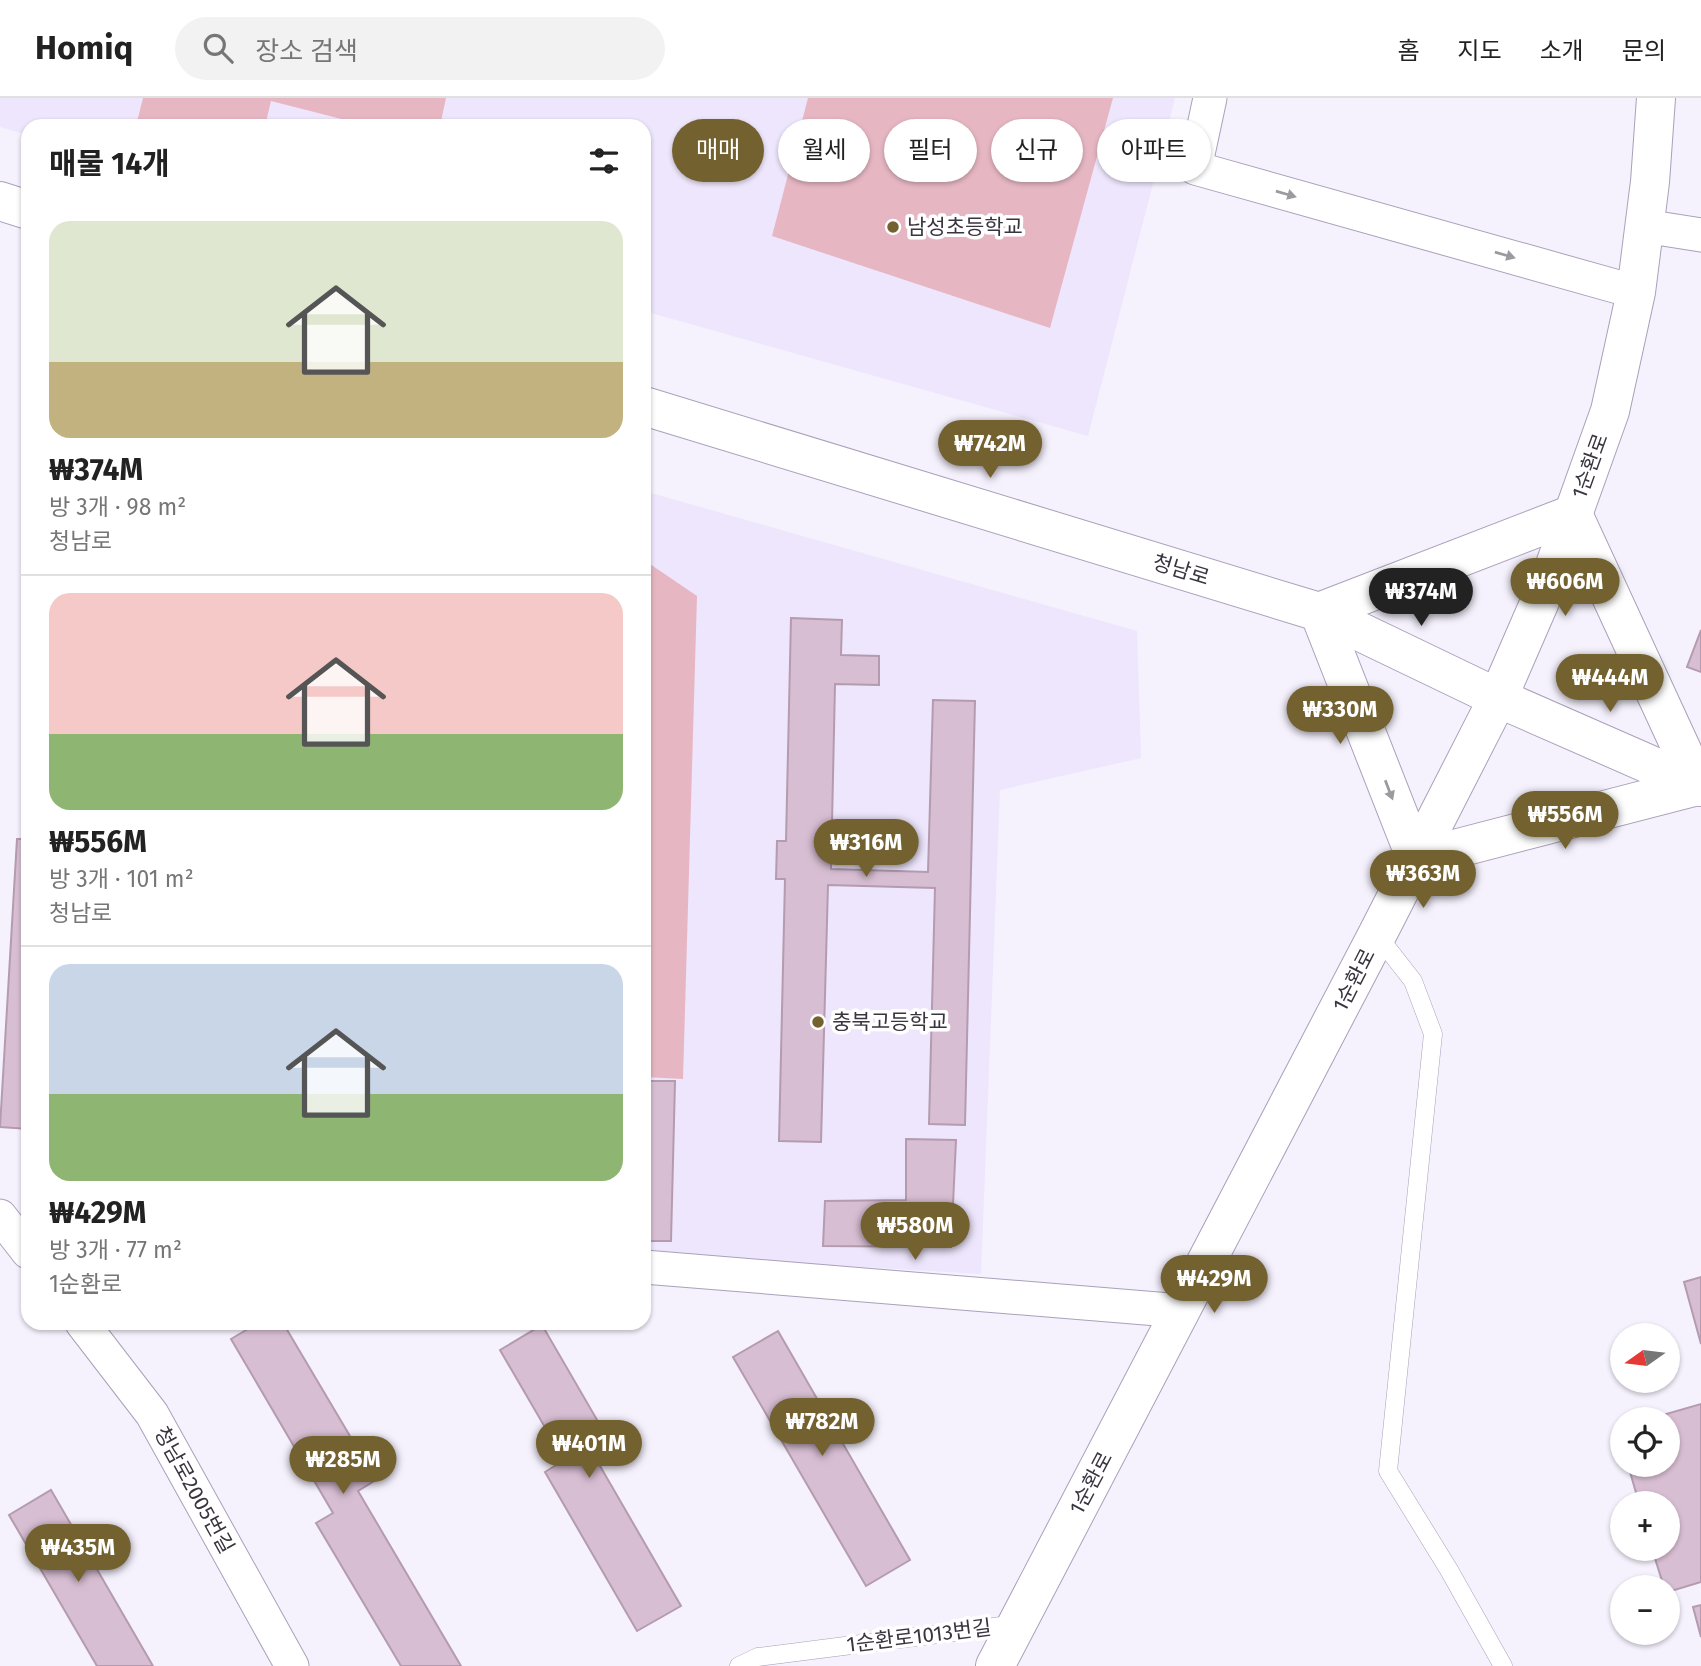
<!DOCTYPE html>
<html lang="ko">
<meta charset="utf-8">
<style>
:root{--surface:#fff;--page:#f2f2f2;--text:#222;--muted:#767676;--line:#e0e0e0;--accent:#736130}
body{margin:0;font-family:"Fira Sans","Noto Sans KR",sans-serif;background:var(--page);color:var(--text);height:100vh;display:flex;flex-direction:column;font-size:26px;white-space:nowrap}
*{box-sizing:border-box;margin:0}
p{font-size:23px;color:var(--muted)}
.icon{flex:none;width:38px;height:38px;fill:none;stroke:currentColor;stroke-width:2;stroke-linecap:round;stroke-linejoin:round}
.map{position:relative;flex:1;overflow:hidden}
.side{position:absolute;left:21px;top:21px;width:630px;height:1211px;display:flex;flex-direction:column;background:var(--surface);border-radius:21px;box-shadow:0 2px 5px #0004}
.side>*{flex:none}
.guide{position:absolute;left:672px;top:21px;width:665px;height:63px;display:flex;gap:14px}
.needle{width:46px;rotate:256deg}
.buttons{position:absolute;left:1610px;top:1225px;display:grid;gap:14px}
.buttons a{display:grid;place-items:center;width:70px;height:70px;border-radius:50%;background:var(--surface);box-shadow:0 2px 5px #0004;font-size:35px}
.price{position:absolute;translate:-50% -60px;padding:0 16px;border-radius:24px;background:var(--accent);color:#fff;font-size:23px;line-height:46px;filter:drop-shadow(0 2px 4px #0008)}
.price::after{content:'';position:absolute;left:50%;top:42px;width:21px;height:16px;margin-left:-10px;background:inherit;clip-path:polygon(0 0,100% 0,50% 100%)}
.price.active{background:#222;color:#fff}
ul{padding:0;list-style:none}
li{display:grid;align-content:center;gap:14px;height:371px;padding:0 28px}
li+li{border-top:2px solid var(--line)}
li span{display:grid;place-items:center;height:217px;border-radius:21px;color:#555}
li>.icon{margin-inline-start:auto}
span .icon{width:126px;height:126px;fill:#fffc;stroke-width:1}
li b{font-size:30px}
h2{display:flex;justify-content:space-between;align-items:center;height:84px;padding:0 28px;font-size:30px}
.tag{padding:0 24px;border-radius:32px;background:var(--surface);box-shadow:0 2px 5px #0004;font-size:24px;line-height:63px}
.tag.active{background:var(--accent);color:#fff}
header{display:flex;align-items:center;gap:42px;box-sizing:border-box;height:98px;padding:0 35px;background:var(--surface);border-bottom:2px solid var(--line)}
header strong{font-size:33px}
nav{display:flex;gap:38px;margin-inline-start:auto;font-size:24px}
.search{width:490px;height:63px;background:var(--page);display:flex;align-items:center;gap:18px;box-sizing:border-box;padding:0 24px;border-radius:38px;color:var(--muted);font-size:26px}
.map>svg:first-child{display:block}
.built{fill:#eee6fc}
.green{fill:#e6b7c3}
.building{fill:#d8bed3;stroke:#b49baf;stroke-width:2}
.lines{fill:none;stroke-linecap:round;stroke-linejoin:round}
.service-casing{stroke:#aaa0ba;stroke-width:19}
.minor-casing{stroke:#aaa0ba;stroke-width:35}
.secondary-casing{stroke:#aaa0ba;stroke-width:40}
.service{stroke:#fff;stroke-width:18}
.minor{stroke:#fff;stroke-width:33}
.secondary{stroke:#fff;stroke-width:38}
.oneway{fill:#9c9a9f}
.poi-dot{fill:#736130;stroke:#fff;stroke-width:2.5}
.labels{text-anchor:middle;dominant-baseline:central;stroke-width:7;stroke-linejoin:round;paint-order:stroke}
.poi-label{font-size:21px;fill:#39343f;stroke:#fff;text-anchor:start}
.street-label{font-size:21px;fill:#39343f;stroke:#fff}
</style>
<header>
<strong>Homiq</strong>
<div class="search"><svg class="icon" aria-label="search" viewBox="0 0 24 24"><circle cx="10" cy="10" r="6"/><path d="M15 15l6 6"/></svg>장소 검색</div>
<nav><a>홈</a><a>지도</a><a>소개</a><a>문의</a></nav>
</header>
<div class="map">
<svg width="1701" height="1568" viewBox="0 0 1701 1568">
<rect width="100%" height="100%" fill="#f5f1fd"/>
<g class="built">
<polygon points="0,0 1175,0 1088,338 644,213 644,28 28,28 28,37 0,29"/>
<polygon points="644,393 1137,533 1141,660 1000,692 981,1176 644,1156"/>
</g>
<g class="green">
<polygon points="143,0 446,0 440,28 369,28 271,3 265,28 136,28"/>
<polygon points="808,0 1113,0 1050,230 772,138"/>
<polygon points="644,462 697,498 683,981 644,979"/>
</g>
<g class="building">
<polygon points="791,520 842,522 841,557 879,558 879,587 835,586 831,771 928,774 933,602 975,603 965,1027 929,1026 935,790 828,787 821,1044 779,1043 785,781 776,781 777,743 786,743"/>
<polygon points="1701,532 1701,574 1687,569"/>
<polygon points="17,741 28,741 28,1031 0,1029"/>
<polygon points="645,983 675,983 671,1143 644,1143"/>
<polygon points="906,1041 956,1042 951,1149 823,1148 825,1103 906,1102"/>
<polygon points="1701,1179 1701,1246 1684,1184"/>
<polygon points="258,1225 283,1225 376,1382 358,1393 461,1568 401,1568 316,1425 333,1415 231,1241"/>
<polygon points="542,1227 607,1339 589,1349 681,1508 637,1533 545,1374 564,1362 500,1252"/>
<polygon points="778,1233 910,1462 866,1488 733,1259"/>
<polygon points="1701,1306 1701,1484 1668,1494 1668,1489 1664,1489 1652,1451 1668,1451 1668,1405 1639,1405 1628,1367 1668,1367 1668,1321 1649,1321"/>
<polygon points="1622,1329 1622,1348 1617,1331"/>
<polygon points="51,1392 153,1568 97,1568 9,1417"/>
<polygon points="1701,1507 1701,1539 1693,1509"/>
</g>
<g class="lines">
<defs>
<g id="service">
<polyline points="1377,837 1413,883 1433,936 1388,1373 1449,1472 1503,1568"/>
<polyline points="739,1568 758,1559 1017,1526"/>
</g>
<g id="minor">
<polyline points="1210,0 1195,70 1636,194"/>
<polyline points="1644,128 1701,137"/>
<polyline points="0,1118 28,1154"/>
<polyline points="644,1169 1182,1213"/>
<polyline points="82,1225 152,1316 292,1568"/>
</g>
<g id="secondary">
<polyline points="0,103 28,112"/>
<polyline points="644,308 1319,514 1498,600 1701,689"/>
<polyline points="1573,416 1698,687"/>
<polyline points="1319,514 1573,416"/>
<polyline points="1319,514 1416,761"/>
<polyline points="1416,761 1701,687"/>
<polyline points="995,1568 1377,837 1498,600 1551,478 1610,313 1636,194 1650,84 1656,0"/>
</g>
</defs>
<use href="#service" class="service-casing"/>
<use href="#minor" class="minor-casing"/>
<use href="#secondary" class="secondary-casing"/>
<use href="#service" class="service"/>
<use href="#minor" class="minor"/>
<use href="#secondary" class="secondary"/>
</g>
<defs><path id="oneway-solid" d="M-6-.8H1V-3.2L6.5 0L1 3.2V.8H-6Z" transform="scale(1.75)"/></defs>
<g class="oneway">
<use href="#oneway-solid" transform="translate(1286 96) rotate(16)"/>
<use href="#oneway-solid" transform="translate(1505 157) rotate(16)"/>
<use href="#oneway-solid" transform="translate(1389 692) rotate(69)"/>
</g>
<g class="poi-dot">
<circle cx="893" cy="129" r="7"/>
<circle cx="818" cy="924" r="7"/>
</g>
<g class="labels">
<g class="poi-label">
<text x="907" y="129">남성초등학교</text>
<text x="832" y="924">충북고등학교</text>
</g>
<g class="street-label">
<text transform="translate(1590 368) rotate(-70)">1순환로</text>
<text transform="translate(1181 472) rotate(17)">청남로</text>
<text transform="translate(1354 882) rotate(-63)">1순환로</text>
<text transform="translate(1091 1385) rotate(-62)">1순환로</text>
<text transform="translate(194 1392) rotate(61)">청남로2005번길</text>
<text transform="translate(919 1538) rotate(-7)">1순환로1013번길</text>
</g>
</g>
</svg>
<div class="buttons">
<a><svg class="needle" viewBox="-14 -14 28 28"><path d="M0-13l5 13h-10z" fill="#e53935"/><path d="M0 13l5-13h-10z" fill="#767676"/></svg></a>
<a><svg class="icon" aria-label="locate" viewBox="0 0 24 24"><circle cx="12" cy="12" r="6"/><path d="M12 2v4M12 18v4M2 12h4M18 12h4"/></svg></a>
<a>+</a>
<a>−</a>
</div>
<b class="price" style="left:990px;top:382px">₩742M</b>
<b class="price" style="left:1565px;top:520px">₩606M</b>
<b class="price active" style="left:1421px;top:530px">₩374M</b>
<b class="price" style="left:1610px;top:616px">₩444M</b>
<b class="price" style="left:1340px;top:648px">₩330M</b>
<b class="price" style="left:1565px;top:753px">₩556M</b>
<b class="price" style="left:866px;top:781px">₩316M</b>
<b class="price" style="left:1423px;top:812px">₩363M</b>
<b class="price" style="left:915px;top:1164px">₩580M</b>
<b class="price" style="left:1214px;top:1217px">₩429M</b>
<b class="price" style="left:822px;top:1360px">₩782M</b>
<b class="price" style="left:589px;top:1382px">₩401M</b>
<b class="price" style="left:343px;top:1398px">₩285M</b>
<b class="price" style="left:78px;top:1486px">₩435M</b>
<div class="guide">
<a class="tag active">매매</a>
<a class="tag">월세</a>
<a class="tag">필터</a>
<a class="tag">신규</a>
<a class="tag">아파트</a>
</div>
<section class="side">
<h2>매물 14개<svg class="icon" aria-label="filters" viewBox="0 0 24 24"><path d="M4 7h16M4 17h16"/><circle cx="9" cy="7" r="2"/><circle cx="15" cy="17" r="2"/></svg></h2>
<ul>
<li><span style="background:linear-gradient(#dfe7d0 65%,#c2b280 0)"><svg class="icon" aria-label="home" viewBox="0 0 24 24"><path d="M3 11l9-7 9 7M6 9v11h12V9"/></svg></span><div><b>₩374M</b><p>방 3개 · 98 m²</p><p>청남로</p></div></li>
<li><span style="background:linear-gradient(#f6c9c9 65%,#8fb573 0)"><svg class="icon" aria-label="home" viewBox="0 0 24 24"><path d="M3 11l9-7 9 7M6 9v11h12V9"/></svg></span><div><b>₩556M</b><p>방 3개 · 101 m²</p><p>청남로</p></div></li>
<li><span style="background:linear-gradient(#c9d6e8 60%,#8fb573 0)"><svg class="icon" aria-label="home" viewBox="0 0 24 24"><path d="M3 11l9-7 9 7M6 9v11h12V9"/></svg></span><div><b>₩429M</b><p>방 3개 · 77 m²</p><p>1순환로</p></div></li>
</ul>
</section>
</div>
